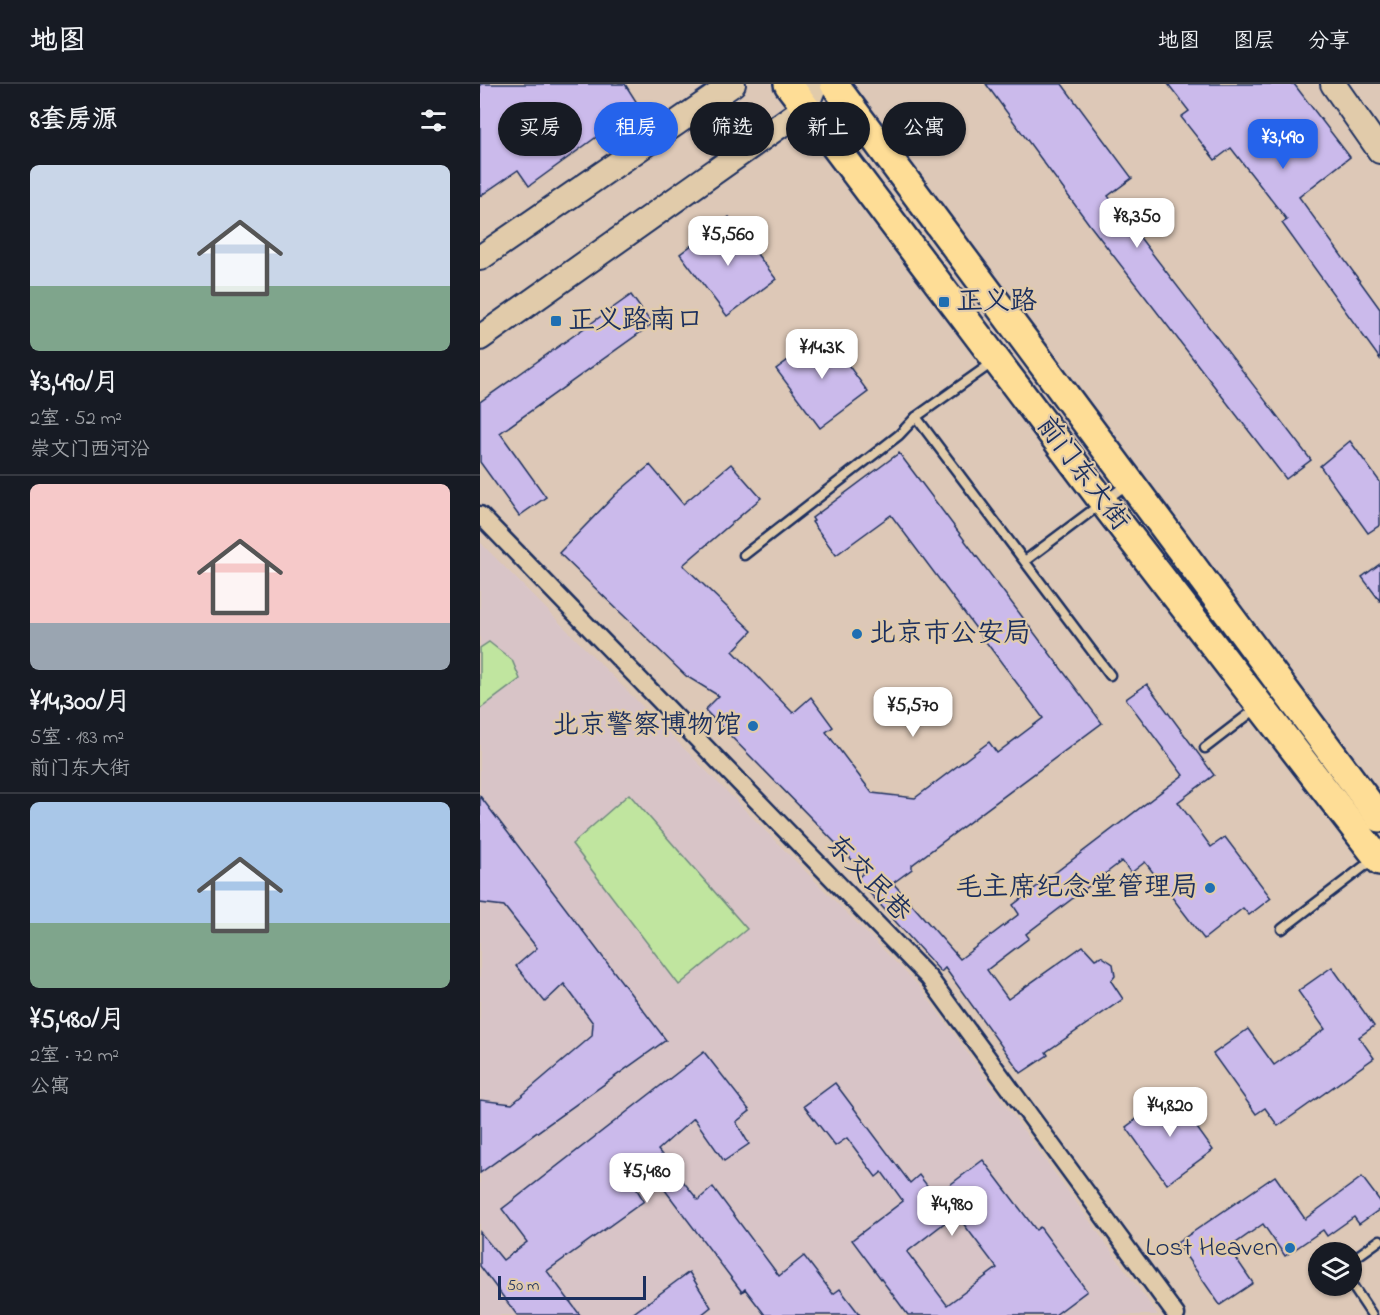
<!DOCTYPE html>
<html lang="zh">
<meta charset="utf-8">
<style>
:root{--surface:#171b24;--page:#242831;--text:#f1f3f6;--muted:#9ea1a6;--line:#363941;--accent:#2563eb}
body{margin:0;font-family:"Indie Flower","LXGW WenKai TC",sans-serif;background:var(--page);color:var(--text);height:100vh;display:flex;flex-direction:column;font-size:22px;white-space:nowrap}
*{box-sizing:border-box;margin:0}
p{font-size:20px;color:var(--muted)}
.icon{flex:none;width:33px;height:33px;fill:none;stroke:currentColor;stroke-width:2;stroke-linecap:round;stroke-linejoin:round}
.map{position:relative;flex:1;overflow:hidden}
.details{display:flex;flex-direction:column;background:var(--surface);width:480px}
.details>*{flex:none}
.top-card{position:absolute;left:18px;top:18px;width:570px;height:54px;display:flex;gap:12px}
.tools{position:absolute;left:828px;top:1158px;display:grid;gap:12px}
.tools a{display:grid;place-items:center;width:54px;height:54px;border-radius:50%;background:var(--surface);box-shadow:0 2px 4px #0004;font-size:30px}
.scale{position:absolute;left:18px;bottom:15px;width:148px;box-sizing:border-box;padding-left:6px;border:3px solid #1b2f5e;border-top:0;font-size:16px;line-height:21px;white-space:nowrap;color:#1b2f5e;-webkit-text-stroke:4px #e1cbaa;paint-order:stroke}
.price{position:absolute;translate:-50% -51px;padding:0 14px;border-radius:12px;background:#fff;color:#222;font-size:20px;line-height:39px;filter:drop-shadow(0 2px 3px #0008)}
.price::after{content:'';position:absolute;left:50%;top:36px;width:18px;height:14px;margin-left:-9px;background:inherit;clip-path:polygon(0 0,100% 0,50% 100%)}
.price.selected{background:var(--accent);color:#fff}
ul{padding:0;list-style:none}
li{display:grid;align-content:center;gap:12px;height:318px;padding:0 30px}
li+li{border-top:2px solid var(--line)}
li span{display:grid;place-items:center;height:186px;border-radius:9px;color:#555}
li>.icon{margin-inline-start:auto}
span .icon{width:108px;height:108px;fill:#fffc;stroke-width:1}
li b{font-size:26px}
h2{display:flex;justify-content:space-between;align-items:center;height:72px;padding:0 30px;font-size:26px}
.tag{padding:0 21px;border-radius:27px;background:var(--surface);box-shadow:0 2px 4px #0004;font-size:21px;line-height:54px}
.tag.selected{background:var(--accent);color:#fff}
header{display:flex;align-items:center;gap:36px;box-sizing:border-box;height:84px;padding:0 30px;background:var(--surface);border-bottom:2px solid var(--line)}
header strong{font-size:28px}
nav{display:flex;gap:33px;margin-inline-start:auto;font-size:21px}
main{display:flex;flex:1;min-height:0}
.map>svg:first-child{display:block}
.built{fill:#d8c4c7}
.green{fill:#c0e59f;stroke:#6e8a7e;stroke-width:1.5}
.building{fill:#cbbaeb;stroke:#1b2f5e;stroke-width:1.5;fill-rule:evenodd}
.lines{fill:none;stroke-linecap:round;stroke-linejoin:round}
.lane-casing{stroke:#1b2f5e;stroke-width:13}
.street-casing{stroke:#1b2f5e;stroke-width:21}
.secondary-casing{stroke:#1b2f5e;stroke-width:28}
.primary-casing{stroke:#1b2f5e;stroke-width:32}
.lane{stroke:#e1cbaa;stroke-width:8}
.street{stroke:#e1cbaa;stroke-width:16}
.secondary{stroke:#e1cbaa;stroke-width:24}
.primary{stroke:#fedd96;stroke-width:27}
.poi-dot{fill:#1f6fb2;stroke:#e1cbaa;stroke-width:2}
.labels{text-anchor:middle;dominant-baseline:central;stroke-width:4.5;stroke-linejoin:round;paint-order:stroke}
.poi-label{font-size:27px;fill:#1b2f5e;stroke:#e1cbaa;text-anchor:start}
.street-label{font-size:27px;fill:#1b2f5e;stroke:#e1cbaa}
</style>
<header>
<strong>地图</strong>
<nav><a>地图</a><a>图层</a><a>分享</a></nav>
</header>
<main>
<section class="details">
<h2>8套房源<svg class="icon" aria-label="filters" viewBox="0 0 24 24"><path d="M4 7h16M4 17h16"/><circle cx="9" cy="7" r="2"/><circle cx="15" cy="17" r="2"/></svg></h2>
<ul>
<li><span style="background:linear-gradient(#c9d6e8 65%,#7fa58c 0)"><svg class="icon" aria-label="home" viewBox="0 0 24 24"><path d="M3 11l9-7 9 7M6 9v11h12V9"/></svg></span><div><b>¥3,490/月</b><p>2室 · 52 m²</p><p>崇文门西河沿</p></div></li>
<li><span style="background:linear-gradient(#f6c9c9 75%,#9aa5b1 0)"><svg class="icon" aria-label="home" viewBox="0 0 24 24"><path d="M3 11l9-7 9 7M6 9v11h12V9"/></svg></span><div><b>¥14,300/月</b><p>5室 · 183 m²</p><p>前门东大街</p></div></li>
<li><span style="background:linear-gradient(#a9c7e8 65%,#7fa58c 0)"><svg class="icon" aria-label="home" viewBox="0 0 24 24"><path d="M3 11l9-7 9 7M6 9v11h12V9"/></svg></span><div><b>¥5,480/月</b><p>2室 · 72 m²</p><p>公寓</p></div></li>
</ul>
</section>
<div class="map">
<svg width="900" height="1231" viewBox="0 0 900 1231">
<rect width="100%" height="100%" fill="#ddc8b7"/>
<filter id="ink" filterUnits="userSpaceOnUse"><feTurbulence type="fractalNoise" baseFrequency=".0167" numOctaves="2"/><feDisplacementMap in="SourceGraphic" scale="12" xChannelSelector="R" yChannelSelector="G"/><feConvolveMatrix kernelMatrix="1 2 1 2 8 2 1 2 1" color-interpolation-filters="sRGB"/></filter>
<g filter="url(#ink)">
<polygon class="built" points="0,458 439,902 678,1231 0,1231"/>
<g class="green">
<polygon points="9,558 32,576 40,595 0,625 0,564"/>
<polygon points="149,710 267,845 199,901 92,760"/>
</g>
<g class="building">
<polygon points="0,0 145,0 159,22 49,102 38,86 0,112"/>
<polygon points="506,0 582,0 652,94 628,112 831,376 806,395 609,140"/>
<polygon points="688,0 814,0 870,73 819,113 900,225 900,275 802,139 807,136 751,64 735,76 701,33 709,27"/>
<polygon points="249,133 296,195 247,232 200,170"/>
<polygon points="151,211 172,240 20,349 66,413 39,432 0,378 0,318"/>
<polygon points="345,249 388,308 340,344 296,285"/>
<polygon points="870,357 900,398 900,441 888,449 840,382"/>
<polygon points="419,369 622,639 432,781 432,785 413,799 480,875 539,830 533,821 703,691 646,615 667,600 734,691 698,718 731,763 745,753 791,814 769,831 763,824 724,855 665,778 651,789 642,777 546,850 549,854 507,886 528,915 603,862 615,875 621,872 633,880 635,892 631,897 643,915 566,968 568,971 541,989 465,884 461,888 377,795 384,788 225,626 239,612 206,592 79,469 136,410 170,381 203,420 251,380 281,414 203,481 272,547 253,567 313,629 331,613 353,643 346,648 392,709 435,714 509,658 517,669 563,634 411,431 356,471 332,438 334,437 332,434"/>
<polygon points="900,480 900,517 882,493"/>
<polygon points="0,712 186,956 0,1089 0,1016 32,1020 112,952 113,939 84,900 65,918 36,882 57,864 24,822 0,819"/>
<polygon points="852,883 894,942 879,953 894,974 798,1042 785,1024 776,1030 733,970 768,945 794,981 845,945 818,907"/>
<polygon points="224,968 270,1027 256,1038 269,1060 244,1077 214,1034 178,1066 218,1116 233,1103 299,1192 324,1172 353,1210 360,1205 380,1231 285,1231 265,1205 262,1208 163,1077 146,1088 164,1117 67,1187 100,1231 37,1231 0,1182 0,1148 23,1176 47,1158 22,1125"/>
<path d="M355,999L430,1099L439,1091L455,1112L503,1076L556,1146L560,1143L607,1207L575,1231H428L372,1156L423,1117L402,1088L396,1093L367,1054L355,1062L324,1022ZM476,1130L517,1184L467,1221L427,1168Z"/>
<polygon points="692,1009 733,1066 687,1100 646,1043"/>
<polygon points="795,1092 825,1135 882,1093 900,1117 900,1125 879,1140 874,1133 847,1152 843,1146 805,1172 783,1140 749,1164 773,1199 740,1221 697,1159"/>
<polygon points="209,1188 231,1223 221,1231 151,1231"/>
</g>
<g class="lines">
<defs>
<g id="lane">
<polyline points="512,279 436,333 630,591"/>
<polyline points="264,471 419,351 436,333"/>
<polyline points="546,476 646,401"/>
<polyline points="725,664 777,624"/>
<polyline points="802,845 895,774"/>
<polyline points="872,1176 900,1156"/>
<polyline points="872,1201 892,1231"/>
</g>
<polyline id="street" points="0,431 449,894 696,1231"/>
<g id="secondary">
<polyline points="853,0 900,67"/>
<polyline points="0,174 253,0"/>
<polyline points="0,254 326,23 335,0"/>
</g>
<g id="primary">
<polyline points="308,0 630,427 900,777"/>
<polyline points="354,0 900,734"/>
</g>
</defs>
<use href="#lane" class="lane-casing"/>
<use href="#street" class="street-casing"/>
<use href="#secondary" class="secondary-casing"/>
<use href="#primary" class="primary-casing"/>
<use href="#lane" class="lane"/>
<use href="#street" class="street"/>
<use href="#secondary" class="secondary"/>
<use href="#primary" class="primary"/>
</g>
</g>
<g class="poi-dot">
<rect x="458" y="212" width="12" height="12" rx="3"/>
<rect x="70" y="231" width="12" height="12" rx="3"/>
<circle cx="377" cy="550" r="6"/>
<circle cx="273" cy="642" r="6"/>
<circle cx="730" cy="804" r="6"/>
<circle cx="810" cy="1164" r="6"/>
</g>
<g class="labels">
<g class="poi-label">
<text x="476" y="218">正义路</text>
<text x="88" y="237">正义路南口</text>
<text x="389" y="550">北京市公安局</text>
<text x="261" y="642" text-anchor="end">北京警察博物馆</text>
<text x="718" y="804" text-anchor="end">毛主席纪念堂管理局</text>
<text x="798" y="1164" text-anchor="end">Lost Heaven</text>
</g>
<g class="street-label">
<text transform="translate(602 390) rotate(53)">前门东大街</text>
<text transform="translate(388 795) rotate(46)">东交民巷</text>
</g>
</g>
</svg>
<div class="tools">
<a><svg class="icon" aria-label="layers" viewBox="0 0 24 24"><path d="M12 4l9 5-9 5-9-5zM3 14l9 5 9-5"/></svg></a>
</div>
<div class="scale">50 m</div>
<b class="price selected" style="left:803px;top:86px">¥3,490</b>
<b class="price" style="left:657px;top:165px">¥8,350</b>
<b class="price" style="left:248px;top:183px">¥5,560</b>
<b class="price" style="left:342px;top:296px">¥14.3K</b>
<b class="price" style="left:433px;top:654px">¥5,570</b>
<b class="price" style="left:690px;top:1054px">¥4,820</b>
<b class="price" style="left:167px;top:1120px">¥5,480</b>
<b class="price" style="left:472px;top:1153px">¥4,980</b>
<div class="top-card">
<a class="tag">买房</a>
<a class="tag selected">租房</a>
<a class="tag">筛选</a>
<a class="tag">新上</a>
<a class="tag">公寓</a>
</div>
</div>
</main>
